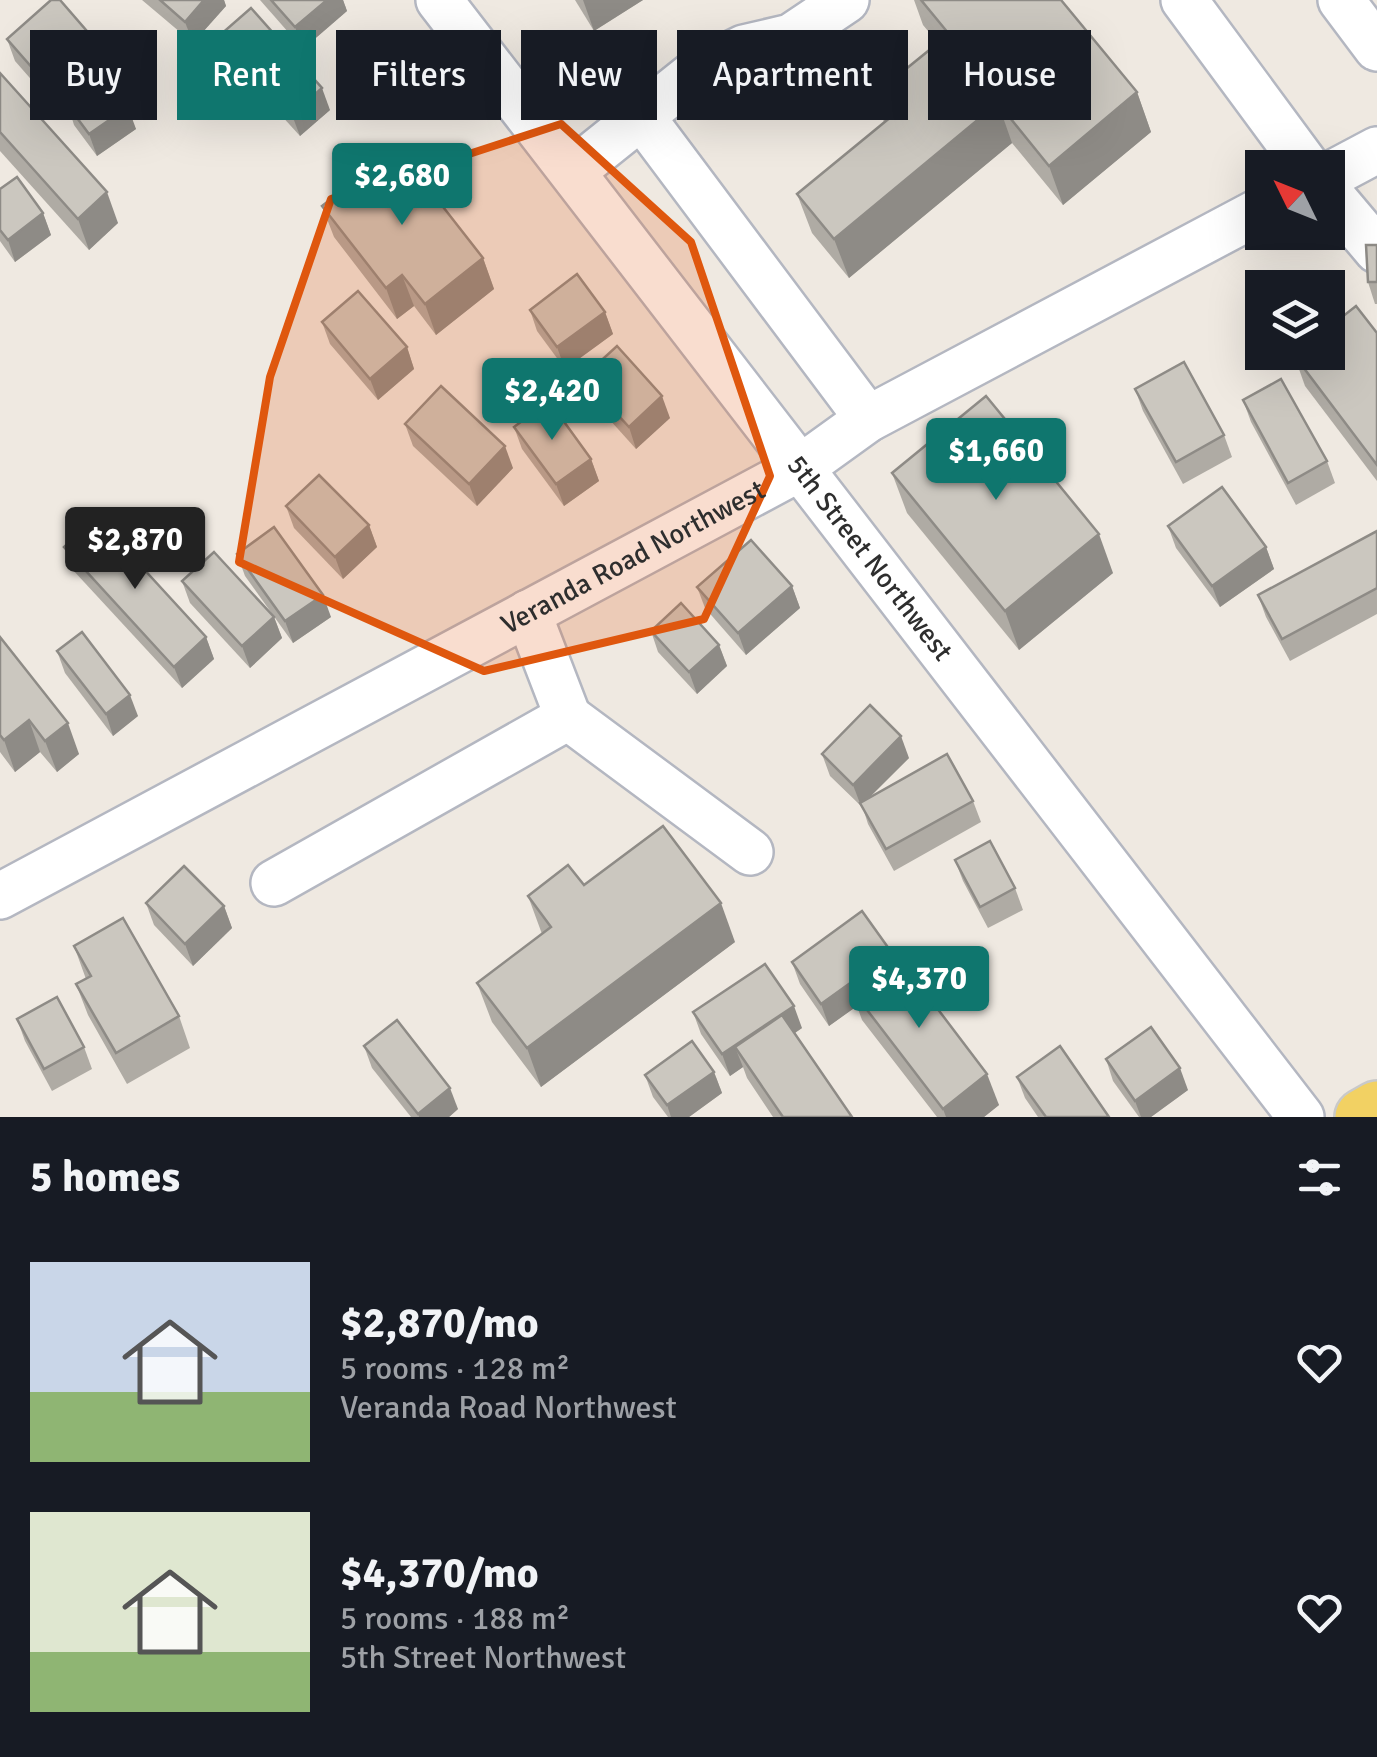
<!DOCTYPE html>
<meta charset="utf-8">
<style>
:root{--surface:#171b24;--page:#242831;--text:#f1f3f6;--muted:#9ea1a6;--accent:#0f766e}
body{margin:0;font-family:Signika,sans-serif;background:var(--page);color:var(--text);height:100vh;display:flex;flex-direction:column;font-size:38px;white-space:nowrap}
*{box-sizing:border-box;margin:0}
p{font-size:32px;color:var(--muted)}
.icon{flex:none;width:55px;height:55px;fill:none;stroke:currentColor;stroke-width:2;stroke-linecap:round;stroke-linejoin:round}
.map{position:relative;height:1117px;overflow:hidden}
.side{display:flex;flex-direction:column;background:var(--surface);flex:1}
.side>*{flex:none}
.top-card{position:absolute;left:30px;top:30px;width:1318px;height:90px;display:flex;gap:20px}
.needle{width:65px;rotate:313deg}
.buttons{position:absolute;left:1245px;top:150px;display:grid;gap:20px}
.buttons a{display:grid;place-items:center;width:100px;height:100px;border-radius:0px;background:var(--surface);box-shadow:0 10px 40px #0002;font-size:50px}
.price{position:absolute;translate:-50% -85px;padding:0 22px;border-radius:10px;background:var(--accent);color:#fff;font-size:32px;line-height:65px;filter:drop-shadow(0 2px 5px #0008)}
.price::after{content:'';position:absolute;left:50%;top:60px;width:30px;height:22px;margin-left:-15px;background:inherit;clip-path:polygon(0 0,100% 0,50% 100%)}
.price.on{background:#222;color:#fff}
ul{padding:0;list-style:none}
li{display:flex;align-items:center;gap:30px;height:250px;padding:0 30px}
li span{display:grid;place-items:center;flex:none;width:280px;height:200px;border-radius:0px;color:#555}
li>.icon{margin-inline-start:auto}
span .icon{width:120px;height:120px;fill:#fffc;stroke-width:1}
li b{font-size:42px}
h2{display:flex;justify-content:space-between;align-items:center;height:120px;padding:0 30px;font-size:42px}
.pill{padding:0 35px;border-radius:0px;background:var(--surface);box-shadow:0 10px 40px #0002;font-size:35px;line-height:90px}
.pill.on{background:var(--accent);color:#fff}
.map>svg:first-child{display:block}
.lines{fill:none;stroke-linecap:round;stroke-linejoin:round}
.minor-casing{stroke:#b4b7c1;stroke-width:50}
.major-casing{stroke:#c9c9c9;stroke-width:60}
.minor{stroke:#fff;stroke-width:45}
.major{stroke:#f2d163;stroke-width:55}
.wall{fill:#afaba4}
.shaded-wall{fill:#8e8b86}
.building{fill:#cbc7bf;stroke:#8e8b86;stroke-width:2.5}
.marked{fill:#df570e;fill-opacity:0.2;stroke:#df570e;stroke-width:8;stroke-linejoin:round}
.labels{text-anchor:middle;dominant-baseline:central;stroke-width:10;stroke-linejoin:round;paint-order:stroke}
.street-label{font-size:28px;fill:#2e2e2e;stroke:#fff}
</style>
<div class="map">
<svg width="1377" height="1117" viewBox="0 0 1377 1117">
<rect width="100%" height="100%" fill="#efe9e1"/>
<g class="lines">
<defs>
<g id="minor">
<path id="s1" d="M439,0L1301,1117"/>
<polyline points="1184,0 1308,168"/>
<polyline points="1341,0 1377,48"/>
<polyline points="641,116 868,419"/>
<polyline points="573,171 699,70 744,48 791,37 846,0"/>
<polyline points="1328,176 1377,150"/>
<polyline points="1328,192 1377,250"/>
<polyline points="568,717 750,852"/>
<polyline points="274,883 568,717 528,613"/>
<path id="s2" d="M0,896L800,468L868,419L1262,210"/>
</g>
<polyline id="major" points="1363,1117 1377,1109"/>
</defs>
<use href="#minor" class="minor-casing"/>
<use href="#major" class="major-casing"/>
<use href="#minor" class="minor"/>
<use href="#major" class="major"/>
</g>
<g class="wall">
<polygon points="142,0 224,0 226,6 193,43"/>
<polygon points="260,0 343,0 347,11 303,49"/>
<polygon points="575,0 643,0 594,31"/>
<polygon points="914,0 1061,0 1137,92 1151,132 1063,205 1012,143 849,278 812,233 797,194 884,122 874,95 938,43 923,25"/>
<polygon points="220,35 330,110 300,136 228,57"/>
<polygon points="7,39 105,52 113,73 107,79 136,129 97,156 74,125 70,112 64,117 15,61"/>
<polygon points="0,73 118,223 89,250 0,151"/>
<polygon points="0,189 43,213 51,235 15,262 0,241"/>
<polygon points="322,206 483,258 494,289 436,335 414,306 397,319 334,237"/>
<polygon points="1377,245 1377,304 1375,304 1368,282"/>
<polygon points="530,310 605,312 613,334 565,369 537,331"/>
<polygon points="322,322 407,347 414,369 378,400 330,344"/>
<polygon points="1377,333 1377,481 1305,386 1294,355"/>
<polygon points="583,377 670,418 636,449 591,399"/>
<polygon points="1135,389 1224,435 1232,457 1183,484 1143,411"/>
<polygon points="1243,400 1327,461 1335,483 1296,505 1251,422"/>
<polygon points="405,424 513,468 477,506 413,446"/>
<polygon points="514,427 591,459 599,481 564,506 522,449"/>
<polygon points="892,473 1113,573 1019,650 907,513"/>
<polygon points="286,506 369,525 377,547 343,579 294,528"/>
<polygon points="1168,526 1266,547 1274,569 1220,607 1176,548"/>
<polygon points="1377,531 1377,614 1290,661 1266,617 1258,595"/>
<polygon points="64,547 206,637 214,659 182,688 72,569"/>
<polygon points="237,554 331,617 293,643 245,576"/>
<polygon points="182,581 274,617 282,638 250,668 190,603"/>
<polygon points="792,586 800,608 746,655 705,608 697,587"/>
<polygon points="651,631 719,645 727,666 697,694 658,652"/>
<polygon points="0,637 79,754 57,772 40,752 15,772 0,752"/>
<polygon points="57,651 138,716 113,736 65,673"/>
<polygon points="822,754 909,758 869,797 973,801 981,822 894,871 868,824 862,805 861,806 830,776"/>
<polygon points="955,860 1015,888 1023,910 988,928 963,881"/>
<polygon points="584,885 735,942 541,1087 492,1022 477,983 542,934 528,896"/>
<polygon points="146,903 224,906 232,928 193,966 154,925"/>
<polygon points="74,946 179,1016 190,1048 127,1084 88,1015 76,984 86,979"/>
<polygon points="892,953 999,1105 984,1117 937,1117 862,1020 857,1006 829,1026 800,984 792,962"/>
<polygon points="693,1012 802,1028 795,1033 852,1117 773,1117 747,1078 743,1067 730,1076 701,1034"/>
<polygon points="17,1019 84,1047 92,1069 52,1091 25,1041"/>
<polygon points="364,1046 458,1109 449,1117 411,1117 372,1068"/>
<polygon points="1106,1059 1188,1090 1151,1117 1139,1117 1113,1081"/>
<polygon points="714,1072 722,1093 689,1117 668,1117 653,1097 645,1075"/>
<polygon points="1017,1077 1109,1117 1038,1117 1025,1098"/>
</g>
<g class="shaded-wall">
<polygon points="204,0 224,0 226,6 193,43 185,22"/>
<polygon points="327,0 343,0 347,11 303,49 295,27"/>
<polygon points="583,0 643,0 594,31"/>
<polygon points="105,52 113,73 72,110 66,103 70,112 64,117 56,95"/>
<polygon points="322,88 330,110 300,136 292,115"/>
<polygon points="1137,92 1151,132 1063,205 1049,166"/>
<polygon points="998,103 1012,143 849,278 834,239"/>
<polygon points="128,107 136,129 97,156 89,134"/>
<polygon points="107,192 118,223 89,250 78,219"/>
<polygon points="43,213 51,235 15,262 8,240"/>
<polygon points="483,258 494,289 436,335 425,304"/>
<polygon points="402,275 414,306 397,319 386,288"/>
<polygon points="605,312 613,334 565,369 557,347"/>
<polygon points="407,347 414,369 378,400 370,379"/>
<polygon points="662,396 670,418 636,449 629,427"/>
<polygon points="505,446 513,468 477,506 469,484"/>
<polygon points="591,459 599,481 564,506 556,484"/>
<polygon points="369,525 377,547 343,579 335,557"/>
<polygon points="1099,534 1113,573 1019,650 1005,611"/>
<polygon points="1266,547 1274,569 1220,607 1212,586"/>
<polygon points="792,586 800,608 746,655 738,633"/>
<polygon points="323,595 331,617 293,643 285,621"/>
<polygon points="274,617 282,638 250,668 242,646"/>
<polygon points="206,637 214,659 182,688 174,667"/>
<polygon points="719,645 727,666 697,694 689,672"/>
<polygon points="130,695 138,716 113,736 106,714"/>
<polygon points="29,720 40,752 15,772 4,740"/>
<polygon points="68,723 79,754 57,772 45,741"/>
<polygon points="901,736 909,758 861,806 853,785"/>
<polygon points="721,903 735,942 541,1087 527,1048"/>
<polygon points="224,906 232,928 193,966 185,944"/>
<polygon points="892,953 900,975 851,989 857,1006 829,1026 821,1004"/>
<polygon points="794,1006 802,1028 747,1065 735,1047 743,1067 730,1076 722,1054"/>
<polygon points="1180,1068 1188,1090 1151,1117 1141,1117 1135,1101"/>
<polygon points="714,1072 722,1093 689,1117 671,1117 667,1105"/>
<polygon points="987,1074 999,1105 984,1117 946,1117 943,1109"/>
<polygon points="450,1088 458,1109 449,1117 419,1117 418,1114"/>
</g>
<g class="building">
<polygon points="51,0 60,0 105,52 56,95 7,39"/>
<polygon points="160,0 204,0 185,22"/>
<polygon points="271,0 327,0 295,27"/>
<polygon points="921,0 1061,0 1137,92 1049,166 998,103 834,239 797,194 892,116 874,95 949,34"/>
<polygon points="251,8 322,88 292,115 220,35"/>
<polygon points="0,73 107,192 78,219 0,132"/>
<polygon points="105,76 128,107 89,134 66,103"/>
<polygon points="397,148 483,258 425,304 402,275 386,288 322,206"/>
<polygon points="17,177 43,213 8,240 0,230 0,189"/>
<polygon points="1366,245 1377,245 1377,282 1368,282"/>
<polygon points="577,274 605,312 557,347 530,310"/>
<polygon points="358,291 407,347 370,379 322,322"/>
<polygon points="1356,306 1377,333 1377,465 1294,355 1297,352 1328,352 1328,328"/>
<polygon points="617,346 662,396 629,427 583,377"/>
<polygon points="1184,362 1224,435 1176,462 1135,389"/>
<polygon points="1281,379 1327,461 1288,483 1243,400"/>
<polygon points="441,386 505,446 469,484 405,424"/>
<polygon points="986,396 1099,534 1005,611 892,473"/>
<polygon points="549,401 591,459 556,484 514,427"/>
<polygon points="319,475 369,525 335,557 286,506"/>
<polygon points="1222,487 1266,547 1212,586 1168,526"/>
<polygon points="96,517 206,637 174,667 64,547"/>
<polygon points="274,527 323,595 285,621 237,554"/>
<polygon points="1377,531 1377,588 1282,639 1258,595"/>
<polygon points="751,540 792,586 738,633 697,587"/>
<polygon points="214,552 274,617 242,646 182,581"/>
<polygon points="681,603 719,645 689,672 651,631"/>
<polygon points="82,632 130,695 106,714 57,651"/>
<polygon points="0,637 68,723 45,741 29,720 4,740 0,735"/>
<polygon points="870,705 901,736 853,785 822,754"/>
<polygon points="947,754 973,801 886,849 860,803"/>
<polygon points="663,826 721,903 527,1048 477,983 551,927 528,896 568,865 584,885"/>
<polygon points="990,841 1015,888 980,907 955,860"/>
<polygon points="184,866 224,906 185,944 146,903"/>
<polygon points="862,911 892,953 821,1004 792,962"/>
<polygon points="123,918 179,1016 116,1053 76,984 91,976 74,946"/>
<polygon points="896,954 987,1074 943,1109 851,989"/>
<polygon points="765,964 794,1006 722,1054 693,1012"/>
<polygon points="57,997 84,1047 44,1069 17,1019"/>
<polygon points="782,1015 852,1117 783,1117 735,1047"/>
<polygon points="397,1020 450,1088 418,1114 364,1046"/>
<polygon points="1151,1027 1180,1068 1135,1101 1106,1059"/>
<polygon points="692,1041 714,1072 667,1105 645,1075"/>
<polygon points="1060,1046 1109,1117 1046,1117 1017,1077"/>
</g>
<path class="marked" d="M561,124L691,242L770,476L704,619L484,671L239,562L270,377L331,199Z"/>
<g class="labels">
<g class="street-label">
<text stroke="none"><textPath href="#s2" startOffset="718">Veranda Road Northwest</textPath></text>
<text stroke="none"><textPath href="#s1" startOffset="705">5th Street Northwest</textPath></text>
</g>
</g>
</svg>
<div class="buttons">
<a><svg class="needle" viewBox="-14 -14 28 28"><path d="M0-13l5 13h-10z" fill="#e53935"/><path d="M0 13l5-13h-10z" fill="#9ea1a6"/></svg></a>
<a><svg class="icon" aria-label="layers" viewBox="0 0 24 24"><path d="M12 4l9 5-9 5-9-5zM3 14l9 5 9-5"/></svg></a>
</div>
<b class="price" style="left:402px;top:228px">$2,680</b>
<b class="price" style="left:552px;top:443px">$2,420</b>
<b class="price" style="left:996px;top:503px">$1,660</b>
<b class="price on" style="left:135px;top:592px">$2,870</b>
<b class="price" style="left:919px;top:1031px">$4,370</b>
<div class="top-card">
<a class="pill">Buy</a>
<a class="pill on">Rent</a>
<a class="pill">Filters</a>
<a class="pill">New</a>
<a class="pill">Apartment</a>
<a class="pill">House</a>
</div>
</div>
<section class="side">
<h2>5 homes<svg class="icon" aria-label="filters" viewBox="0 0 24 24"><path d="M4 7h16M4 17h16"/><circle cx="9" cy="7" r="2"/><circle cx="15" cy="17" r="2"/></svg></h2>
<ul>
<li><span style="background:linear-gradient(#c9d6e8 65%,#8fb573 0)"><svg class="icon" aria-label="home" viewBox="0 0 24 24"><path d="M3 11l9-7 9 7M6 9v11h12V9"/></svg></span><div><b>$2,870/mo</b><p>5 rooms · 128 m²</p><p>Veranda Road Northwest</p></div><svg class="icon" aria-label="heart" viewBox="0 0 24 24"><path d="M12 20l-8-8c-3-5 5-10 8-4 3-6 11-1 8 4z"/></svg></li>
<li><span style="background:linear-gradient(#dfe7d0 70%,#8fb573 0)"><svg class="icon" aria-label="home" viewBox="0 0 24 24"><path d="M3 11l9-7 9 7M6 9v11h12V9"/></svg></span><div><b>$4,370/mo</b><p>5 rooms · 188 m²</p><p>5th Street Northwest</p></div><svg class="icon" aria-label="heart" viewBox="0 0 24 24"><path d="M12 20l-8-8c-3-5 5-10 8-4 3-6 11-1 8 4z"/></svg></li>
</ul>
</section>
